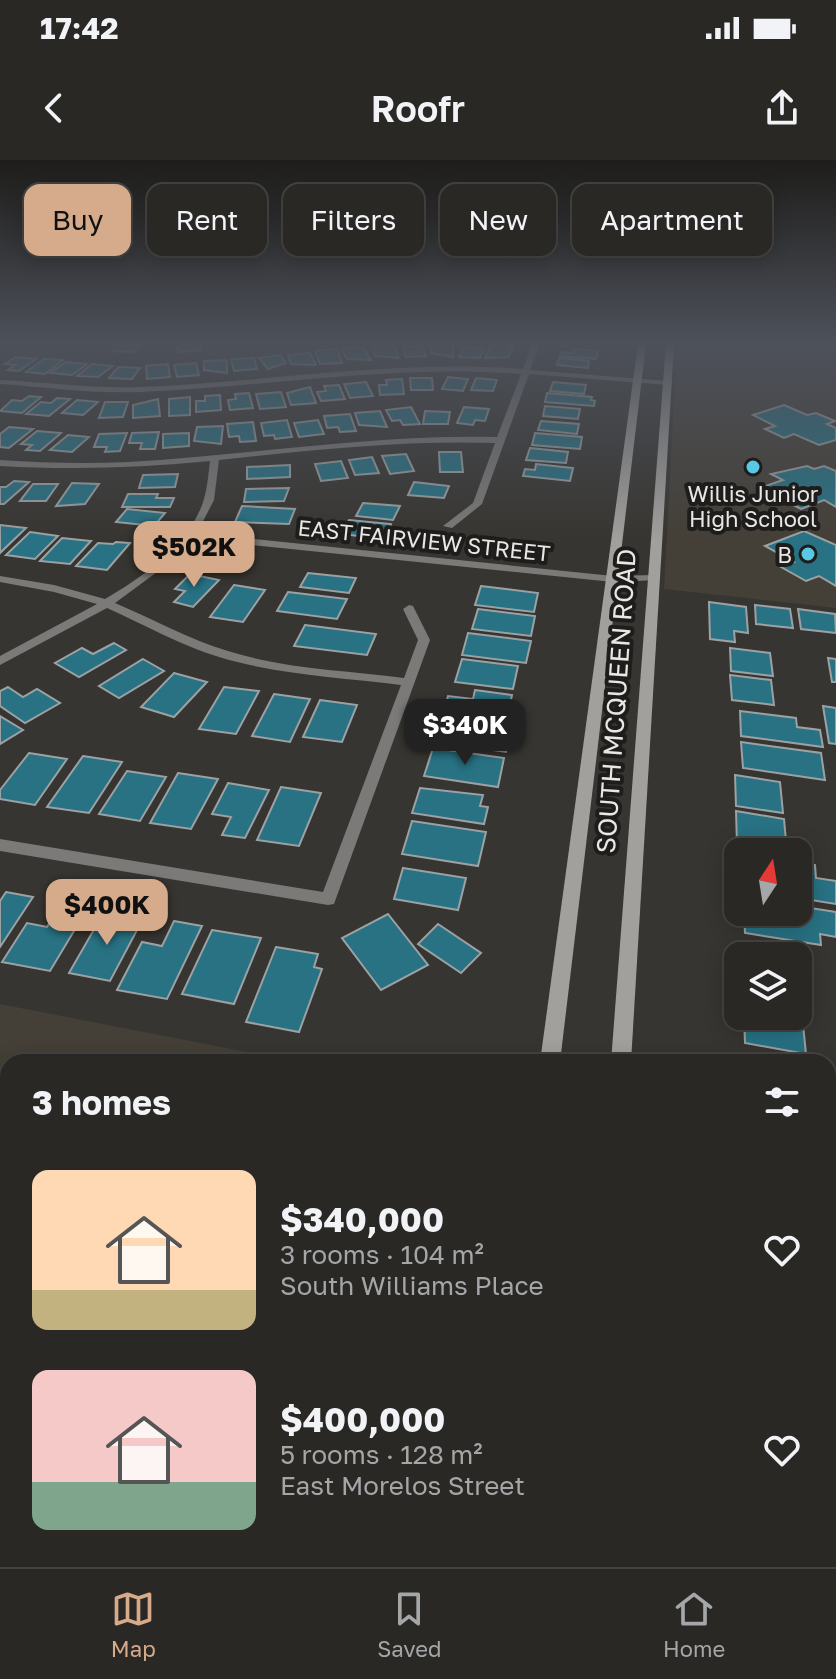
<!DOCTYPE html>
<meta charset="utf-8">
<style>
:root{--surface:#292825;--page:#31302d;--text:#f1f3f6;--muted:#a5a6a7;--line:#454442;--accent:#d6ab8b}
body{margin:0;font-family:"Golos Text",sans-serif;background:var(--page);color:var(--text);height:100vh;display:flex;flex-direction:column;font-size:30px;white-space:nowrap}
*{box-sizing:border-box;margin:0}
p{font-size:26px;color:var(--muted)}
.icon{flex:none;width:44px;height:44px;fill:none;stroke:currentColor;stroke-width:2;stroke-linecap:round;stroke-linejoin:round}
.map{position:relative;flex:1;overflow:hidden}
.panel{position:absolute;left:0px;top:894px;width:836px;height:514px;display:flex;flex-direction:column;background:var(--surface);border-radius:24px 24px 0 0;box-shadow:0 4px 20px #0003,0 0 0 2px var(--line)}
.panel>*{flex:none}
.hud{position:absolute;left:24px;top:24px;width:788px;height:72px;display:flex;gap:16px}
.needle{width:52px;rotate:12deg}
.tools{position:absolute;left:724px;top:678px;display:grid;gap:16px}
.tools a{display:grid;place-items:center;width:88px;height:88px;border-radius:16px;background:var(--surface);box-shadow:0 4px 20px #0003,0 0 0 2px var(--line);font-size:40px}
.price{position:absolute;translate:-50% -68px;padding:0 18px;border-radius:16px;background:var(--accent);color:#111;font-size:26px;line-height:52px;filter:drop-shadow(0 2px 4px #0008)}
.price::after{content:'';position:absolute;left:50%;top:48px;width:24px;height:18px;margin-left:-12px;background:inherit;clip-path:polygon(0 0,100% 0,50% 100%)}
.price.selected{background:#222;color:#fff}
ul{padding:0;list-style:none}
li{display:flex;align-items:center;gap:24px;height:200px;padding:0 32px}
li span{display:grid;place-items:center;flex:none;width:224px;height:160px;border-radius:16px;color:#555}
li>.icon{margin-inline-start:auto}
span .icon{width:96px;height:96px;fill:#fffc;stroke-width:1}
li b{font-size:34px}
h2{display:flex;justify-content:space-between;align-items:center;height:96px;padding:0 32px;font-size:34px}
.tag{padding:0 28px;border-radius:16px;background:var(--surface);box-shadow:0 4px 20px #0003,0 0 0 2px var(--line);font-size:28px;line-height:72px}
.tag.selected{background:var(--accent);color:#111}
.status{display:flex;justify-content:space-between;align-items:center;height:56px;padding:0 40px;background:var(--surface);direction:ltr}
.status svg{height:22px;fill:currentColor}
header{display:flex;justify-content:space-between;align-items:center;height:104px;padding:0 32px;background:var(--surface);font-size:36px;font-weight:600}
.tabs{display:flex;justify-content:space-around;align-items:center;height:112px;border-top:2px solid var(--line);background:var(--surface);font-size:22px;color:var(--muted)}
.tabs a{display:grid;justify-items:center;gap:4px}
.tabs .selected{color:var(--accent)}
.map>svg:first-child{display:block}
.built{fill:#443f37}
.building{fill:#287284;stroke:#9ca1a3;stroke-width:2}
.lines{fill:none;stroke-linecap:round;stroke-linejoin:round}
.minor{fill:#7b7a78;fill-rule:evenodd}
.secondary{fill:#a2a09d;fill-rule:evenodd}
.poi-dot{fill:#59c8e4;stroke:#1e1d1b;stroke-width:3}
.labels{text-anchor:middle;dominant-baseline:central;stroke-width:8;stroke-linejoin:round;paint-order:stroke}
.far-poi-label{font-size:22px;fill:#e8e7e5;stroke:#1e1d1b}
.far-street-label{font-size:22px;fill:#e8e7e5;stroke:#1e1d1b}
.street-label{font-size:26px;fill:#e8e7e5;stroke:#1e1d1b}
</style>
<div class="status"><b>17:42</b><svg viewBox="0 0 49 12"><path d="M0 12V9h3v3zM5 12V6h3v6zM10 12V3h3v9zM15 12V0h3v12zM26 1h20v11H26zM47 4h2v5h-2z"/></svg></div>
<header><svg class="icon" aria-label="back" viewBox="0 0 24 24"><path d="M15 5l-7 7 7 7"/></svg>Roofr<svg class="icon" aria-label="share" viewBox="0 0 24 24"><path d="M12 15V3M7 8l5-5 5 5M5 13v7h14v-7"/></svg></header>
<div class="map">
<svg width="836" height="1407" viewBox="0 0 836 1407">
<rect width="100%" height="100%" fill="#373531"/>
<g class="built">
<polygon points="677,184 836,184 836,448 664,429"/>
<polygon points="0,844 299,902 8,902 8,1400 403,1400 402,1407 0,1407"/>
<polygon points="828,1060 836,1061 836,1407 673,1407 673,1400 828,1400"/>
</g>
<g class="building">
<polygon points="118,184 140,184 134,192 112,191"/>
<polygon points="176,184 199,184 201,190 178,192"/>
<polygon points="394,184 399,198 375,196 372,185"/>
<polygon points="431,184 453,184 453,197 431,193"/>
<polygon points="491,185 513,186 509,197 485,198"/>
<polygon points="422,186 426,196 406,197 403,187"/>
<polygon points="363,187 371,200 347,199 341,189"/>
<polygon points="463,187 484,189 480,198 459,197"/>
<polygon points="337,189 342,203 320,204 315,191"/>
<polygon points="573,189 598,191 596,199 560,196 561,192 572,193"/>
<polygon points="310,193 316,205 291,204 288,195"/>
<polygon points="280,195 286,203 268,209 259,198"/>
<polygon points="16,197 36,199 19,211 8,210 15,205 5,204"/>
<polygon points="254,198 257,209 234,211 231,199"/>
<polygon points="559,198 589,201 588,208 557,205"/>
<polygon points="44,199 63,200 45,214 26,212"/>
<polygon points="227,200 227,213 204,210 204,201"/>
<polygon points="66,202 87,204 72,215 50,213"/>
<polygon points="196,203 199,215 177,217 174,205"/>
<polygon points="92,204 113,206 98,217 77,216"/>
<polygon points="168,204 170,217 147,219 146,206"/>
<polygon points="118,207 140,208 132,219 109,218"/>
<polygon points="448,217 468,219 463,231 442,229"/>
<polygon points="410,218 432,218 433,230 411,230"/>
<polygon points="476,218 497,220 493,231 471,230"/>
<polygon points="402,219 404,234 380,235 379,225 387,225 386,220"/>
<polygon points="366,222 373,236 350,238 344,224"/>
<polygon points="553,222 586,225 584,234 550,231"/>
<polygon points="339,225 345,239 321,241 317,232 326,231 324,226"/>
<polygon points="310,227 316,243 291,245 287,233"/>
<polygon points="281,232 286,247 260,249 256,234"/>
<polygon points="249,233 253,248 230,250 228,240 236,239 235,234"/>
<polygon points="547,233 592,237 591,240 595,241 594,246 545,242"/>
<polygon points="220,235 221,250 196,252 196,241 205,241 205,236"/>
<polygon points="29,236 41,237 22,253 0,251 12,240 22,241"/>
<polygon points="190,237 190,255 169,256 169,239"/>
<polygon points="57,238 70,239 49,256 26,254 41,242 51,243"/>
<polygon points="158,239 160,256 133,258 133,245"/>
<polygon points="77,240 98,242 83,255 62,253"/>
<polygon points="105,242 128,242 123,257 99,258"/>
<polygon points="784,245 807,255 816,253 835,261 827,264 836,268 836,280 819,285 794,274 784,278 765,269 775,266 753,255"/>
<polygon points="545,246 580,249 578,259 543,256"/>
<polygon points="411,247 420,264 403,265 400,260 392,261 386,250"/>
<polygon points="464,247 489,249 485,261 475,260 473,265 457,263"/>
<polygon points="380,251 387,267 359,265 355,253"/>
<polygon points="425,251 450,252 448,264 423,264"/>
<polygon points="350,254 356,271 340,272 338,267 327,268 324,256"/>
<polygon points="287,260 292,277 275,279 274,275 264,276 261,263"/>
<polygon points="318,260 324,274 299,277 294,263"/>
<polygon points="541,261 579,264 577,274 538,270"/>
<polygon points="253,262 256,281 240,282 239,276 229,277 227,264"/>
<polygon points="223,266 221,284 194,281 197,267"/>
<polygon points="9,267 33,269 9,288 0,287 0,274"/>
<polygon points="37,271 61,273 40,291 26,290 32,285 21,284"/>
<polygon points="159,272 155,289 140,289 142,283 129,283 132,273"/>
<polygon points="127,273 120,291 105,292 107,287 94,287 99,274"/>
<polygon points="189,273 189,286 163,288 163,274"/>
<polygon points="535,273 582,277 580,289 532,285"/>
<polygon points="68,275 89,277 72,292 50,290"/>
<polygon points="530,288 568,292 566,303 526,300"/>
<polygon points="439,292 461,292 463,312 440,312"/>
<polygon points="406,294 414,311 390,314 382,296"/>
<polygon points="372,297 379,313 355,315 349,300"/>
<polygon points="341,301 348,318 321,321 315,304"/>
<polygon points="536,304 573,308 570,321 523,316 525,309 535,310"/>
<polygon points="290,305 290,317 247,319 247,307"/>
<polygon points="807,306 814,309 824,306 836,311 836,347 824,340 801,349 760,328 783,320 771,314"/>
<polygon points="178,314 175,327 139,328 143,315"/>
<polygon points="14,321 29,322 4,344 0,344 0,327 6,327"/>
<polygon points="414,322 449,326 444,338 408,335"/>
<polygon points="72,323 99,324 85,344 56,346"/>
<polygon points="33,324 58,324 46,341 20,341"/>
<polygon points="289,328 284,341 244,342 246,329"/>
<polygon points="128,334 158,334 156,338 174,338 170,347 122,347"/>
<polygon points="363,343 400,346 393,360 356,356"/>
<polygon points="242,346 295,349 289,364 235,362"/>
<polygon points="127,349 165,353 154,366 116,362"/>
<polygon points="349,360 391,364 384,379 341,374"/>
<polygon points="0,365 26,368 0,393"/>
<polygon points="804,371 836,385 836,426 819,416 806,421 781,407 794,402 765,386"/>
<polygon points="30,372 58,376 35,399 6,395"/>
<polygon points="62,378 91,381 70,404 40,401"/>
<polygon points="116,382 130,383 107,410 76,406 98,383 113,384"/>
<polygon points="308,413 356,418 349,433 300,427"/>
<polygon points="190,414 219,420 193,447 174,442 185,431 175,429"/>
<polygon points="234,425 265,430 243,462 210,457"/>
<polygon points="481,426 538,433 534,452 475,445"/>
<polygon points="288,432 347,439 337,459 277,451"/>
<polygon points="709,442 746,447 748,473 734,471 735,482 710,479"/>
<polygon points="755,445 790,449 793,468 756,464"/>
<polygon points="478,449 535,456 531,476 472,469"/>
<polygon points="798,449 835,454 836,473 801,469"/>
<polygon points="305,465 376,474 367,495 294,486"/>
<polygon points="468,473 531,481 526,503 462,495"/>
<polygon points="114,483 126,490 79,517 55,503 82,488 93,494"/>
<polygon points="730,488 770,493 773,516 731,511"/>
<polygon points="828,498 836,499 836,522 832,522"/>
<polygon points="143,499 164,511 119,538 99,526"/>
<polygon points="462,499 518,506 513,529 455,522"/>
<polygon points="174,513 207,522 174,557 141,547"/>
<polygon points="730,515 771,520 774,545 732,540"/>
<polygon points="8,527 23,537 37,529 60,543 25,563 0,546 0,531"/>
<polygon points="224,527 259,531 236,574 199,569"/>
<polygon points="475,530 512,535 507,559 444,551 448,536 473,539"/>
<polygon points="274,534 310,539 290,582 252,576"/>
<polygon points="320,540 357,545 342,582 303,577"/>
<polygon points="823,546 836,548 836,584 829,583"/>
<polygon points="740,551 796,558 797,567 820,570 823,587 741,576"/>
<polygon points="0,556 23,570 0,584"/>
<polygon points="443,557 511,566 506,592 436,582"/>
<polygon points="741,582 821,593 825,620 743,608"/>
<polygon points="433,588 504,598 498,627 424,616"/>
<polygon points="29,593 67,599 35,645 0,639 0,630"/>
<polygon points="83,596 122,602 89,653 47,647"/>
<polygon points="127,611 166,617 140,661 99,654"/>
<polygon points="178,613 218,619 191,669 150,663"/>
<polygon points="735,615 780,622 783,653 736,646"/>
<polygon points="228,623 269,630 245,678 222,675 231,657 212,654"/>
<polygon points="281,627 321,633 299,686 257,680"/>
<polygon points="420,628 483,635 480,646 488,647 484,664 412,653"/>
<polygon points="736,651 784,659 787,692 737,685"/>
<polygon points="412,661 486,672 478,706 402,694"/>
<polygon points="798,702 815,705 816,718 836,721 836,744 798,738"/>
<polygon points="403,708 466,718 458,750 394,739"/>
<polygon points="6,732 33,737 0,787 0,741"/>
<polygon points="63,742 89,746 50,811 2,802 27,763 47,767"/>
<polygon points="798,746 836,752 836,777 820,774 821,785 745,773 744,752 798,752"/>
<polygon points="114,751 144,757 110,821 69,813 96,766 105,767"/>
<polygon points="388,754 428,805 381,830 342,778"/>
<polygon points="174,761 202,766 167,839 117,830 142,782 162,786"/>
<polygon points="438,764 481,793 461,813 418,784"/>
<polygon points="212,770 261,778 234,844 182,834"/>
<polygon points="740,784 796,793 797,796 741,796"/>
<polygon points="276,787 318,794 314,807 322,809 299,872 246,862"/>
<polygon points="798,845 801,845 806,894 745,883 744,856 798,856"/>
<polygon points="828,909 836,911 836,967 828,965"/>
<polygon points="0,944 8,946 7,1097 0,1095"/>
</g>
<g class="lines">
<g class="minor">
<path d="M532,184H540L530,210L668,221L672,223L668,225L529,214L482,344L452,368L443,366L473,343L495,283C402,280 312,290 219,300L214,340L197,373L613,416L654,415L658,416V420L613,422L193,379L172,401L115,443C153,459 188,479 228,491C284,509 345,510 404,518L418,480L403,449L409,445L413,446L430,480L334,744L328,745L0,691V679L323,732L401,525C340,517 278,515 219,497C180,485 145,465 107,448L0,505V496L97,444L54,432L0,422V416L54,425L105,439C141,418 182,390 200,350C207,335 208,317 210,301C140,308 71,310 0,306V300C43,303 85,304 128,302C251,295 373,274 497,277L521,214C393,204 267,227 139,232C94,234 46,227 0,224V220C46,222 94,229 140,227C268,222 394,199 523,209Z"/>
<polygon points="828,1021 836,1023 836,1045 828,1043"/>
</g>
<g class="secondary">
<polygon points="638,184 646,184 560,902 540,902"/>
<polygon points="666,184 674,184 631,902 611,902"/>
<polygon points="472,1400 500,1400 499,1407 471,1407"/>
<polygon points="505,1400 533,1400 535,1407 507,1407"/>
<rect x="576" y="1400" width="28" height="7"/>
</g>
</g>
<linearGradient id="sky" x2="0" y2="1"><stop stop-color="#1e1d1b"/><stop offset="0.48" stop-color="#4d515a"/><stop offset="1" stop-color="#4d515a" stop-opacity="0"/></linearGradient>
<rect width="836" height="381" fill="url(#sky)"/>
<g class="poi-dot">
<circle cx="753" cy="307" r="8"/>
<circle cx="808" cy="394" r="8"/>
</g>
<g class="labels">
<g class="far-poi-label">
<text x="753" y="333">Willis Junior<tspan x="753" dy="25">High School</tspan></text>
<text x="792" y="394" text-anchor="end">B</text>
</g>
<g class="far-street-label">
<text transform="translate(424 380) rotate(6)">EAST FAIRVIEW STREET</text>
</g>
<g class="street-label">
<text transform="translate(616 541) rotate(-86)">SOUTH MCQUEEN ROAD</text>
</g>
</g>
</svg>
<div class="tools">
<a><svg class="needle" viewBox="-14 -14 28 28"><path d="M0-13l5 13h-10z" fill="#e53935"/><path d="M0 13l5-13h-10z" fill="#a5a6a7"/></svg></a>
<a><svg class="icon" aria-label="layers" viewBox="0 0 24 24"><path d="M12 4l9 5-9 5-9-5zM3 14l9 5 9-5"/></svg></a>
</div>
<b class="price" style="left:194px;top:429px">$502K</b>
<b class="price selected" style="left:465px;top:607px">$340K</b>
<b class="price" style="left:107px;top:787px">$400K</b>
<div class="hud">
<a class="tag selected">Buy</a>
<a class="tag">Rent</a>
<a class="tag">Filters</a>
<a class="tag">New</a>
<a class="tag">Apartment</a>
</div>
<section class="panel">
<h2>3 homes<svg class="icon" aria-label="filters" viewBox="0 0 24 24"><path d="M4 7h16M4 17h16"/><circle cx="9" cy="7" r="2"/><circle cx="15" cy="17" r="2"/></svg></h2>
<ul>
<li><span style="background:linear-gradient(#ffd9b3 75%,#c2b280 0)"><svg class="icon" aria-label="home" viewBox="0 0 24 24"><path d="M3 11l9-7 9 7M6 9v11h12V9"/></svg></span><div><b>$340,000</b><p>3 rooms · 104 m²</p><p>South Williams Place</p></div><svg class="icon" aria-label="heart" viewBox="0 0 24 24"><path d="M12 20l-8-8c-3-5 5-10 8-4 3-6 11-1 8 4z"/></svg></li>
<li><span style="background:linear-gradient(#f6c9c9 70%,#7fa58c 0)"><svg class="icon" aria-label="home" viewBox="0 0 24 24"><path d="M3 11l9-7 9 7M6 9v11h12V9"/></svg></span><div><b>$400,000</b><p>5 rooms · 128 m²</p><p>East Morelos Street</p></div><svg class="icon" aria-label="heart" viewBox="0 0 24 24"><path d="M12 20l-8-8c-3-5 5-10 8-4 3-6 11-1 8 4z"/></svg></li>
</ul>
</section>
</div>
<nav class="tabs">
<a class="selected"><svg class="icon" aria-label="map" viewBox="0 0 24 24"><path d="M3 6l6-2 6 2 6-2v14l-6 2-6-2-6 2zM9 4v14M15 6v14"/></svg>Map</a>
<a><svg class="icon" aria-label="saved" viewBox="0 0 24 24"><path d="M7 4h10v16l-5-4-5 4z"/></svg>Saved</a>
<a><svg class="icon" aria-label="home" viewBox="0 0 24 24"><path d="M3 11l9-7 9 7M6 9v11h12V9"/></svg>Home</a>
</nav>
